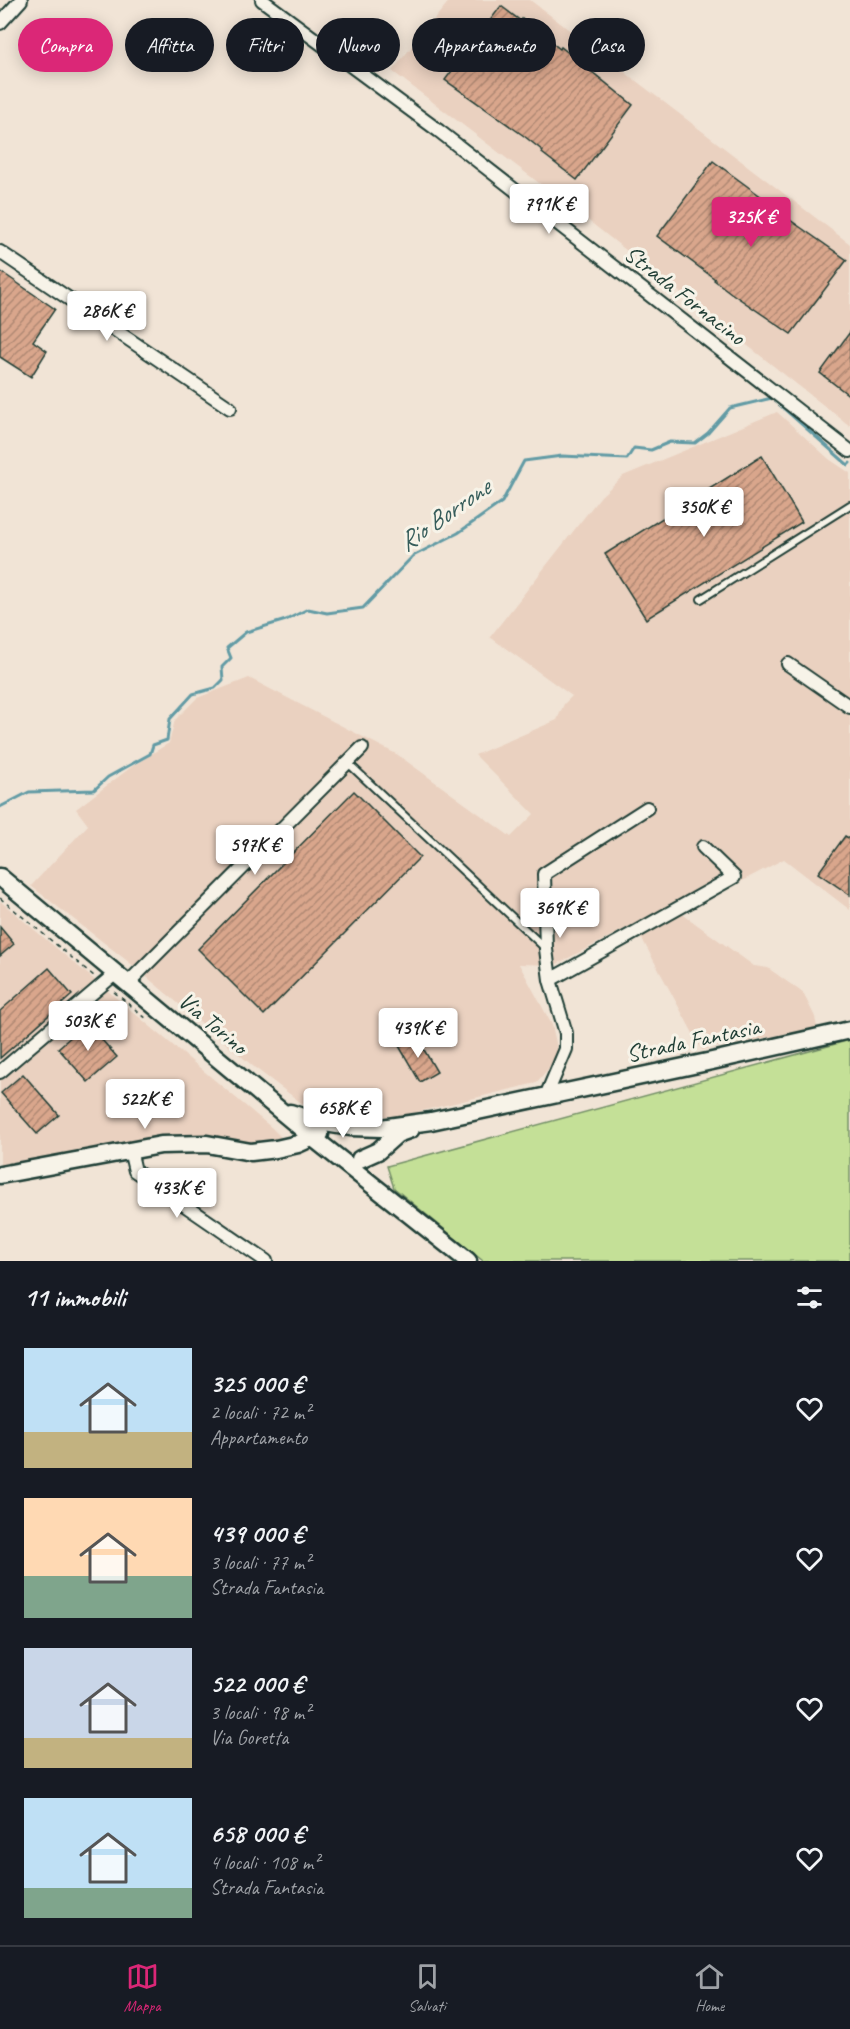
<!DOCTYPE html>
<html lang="it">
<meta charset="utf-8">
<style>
:root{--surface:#171b24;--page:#242831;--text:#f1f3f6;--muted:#9ea1a6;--line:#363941;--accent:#db2777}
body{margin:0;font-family:Caveat,sans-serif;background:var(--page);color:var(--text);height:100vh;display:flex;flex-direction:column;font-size:22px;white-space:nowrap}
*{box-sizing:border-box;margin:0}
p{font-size:20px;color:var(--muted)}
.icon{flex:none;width:33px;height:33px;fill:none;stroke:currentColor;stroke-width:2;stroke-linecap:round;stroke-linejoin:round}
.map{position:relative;height:1261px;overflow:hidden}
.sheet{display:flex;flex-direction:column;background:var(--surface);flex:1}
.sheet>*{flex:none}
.banner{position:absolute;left:18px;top:18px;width:814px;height:54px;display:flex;gap:12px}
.price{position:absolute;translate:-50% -51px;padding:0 14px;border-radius:6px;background:#fff;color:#222;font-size:20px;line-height:39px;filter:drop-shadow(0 2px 3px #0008)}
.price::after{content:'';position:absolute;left:50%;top:36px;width:18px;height:14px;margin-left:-9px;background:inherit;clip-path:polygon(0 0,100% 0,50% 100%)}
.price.selected{background:var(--accent);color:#fff}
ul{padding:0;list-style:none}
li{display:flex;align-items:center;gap:18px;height:150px;padding:0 24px}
li span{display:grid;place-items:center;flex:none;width:168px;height:120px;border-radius:0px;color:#555}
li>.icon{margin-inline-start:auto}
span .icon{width:72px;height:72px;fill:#fffc;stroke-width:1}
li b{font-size:26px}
h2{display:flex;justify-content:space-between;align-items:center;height:72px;padding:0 24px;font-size:26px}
.pill{padding:0 21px;border-radius:27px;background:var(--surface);box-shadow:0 3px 15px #0003;font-size:21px;line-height:54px}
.pill.selected{background:var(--accent);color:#fff}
.menu{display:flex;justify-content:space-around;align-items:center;height:84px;border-top:2px solid var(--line);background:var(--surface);font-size:16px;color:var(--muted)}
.menu a{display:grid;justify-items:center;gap:3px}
.menu .selected{color:var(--accent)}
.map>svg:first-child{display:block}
.built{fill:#ead1c0}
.green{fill:#c4e097;stroke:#728e66;stroke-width:1.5}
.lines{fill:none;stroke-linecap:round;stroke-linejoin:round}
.stream{stroke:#629ba5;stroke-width:3}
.building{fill:url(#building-hatch);stroke:#1f3d34;stroke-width:1.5}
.lane-casing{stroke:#1f3d34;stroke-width:10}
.street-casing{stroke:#1f3d34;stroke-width:16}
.secondary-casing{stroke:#1f3d34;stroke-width:21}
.path{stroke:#1f3d34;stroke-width:1.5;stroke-dasharray:4.5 4.5;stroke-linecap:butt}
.lane{stroke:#f7f3e8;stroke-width:6}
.street{stroke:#f7f3e8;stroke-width:12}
.secondary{stroke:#f7f3e8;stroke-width:16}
.labels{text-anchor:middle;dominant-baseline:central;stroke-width:6;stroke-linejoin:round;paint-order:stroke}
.street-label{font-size:24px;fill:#1f3d34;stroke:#f7f3e8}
.water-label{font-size:26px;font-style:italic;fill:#355c5a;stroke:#f7f3e8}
</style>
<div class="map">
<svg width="850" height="1261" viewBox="0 0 850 1261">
<defs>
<pattern id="building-hatch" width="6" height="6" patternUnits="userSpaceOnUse" patternTransform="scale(1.5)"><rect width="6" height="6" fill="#d9a68c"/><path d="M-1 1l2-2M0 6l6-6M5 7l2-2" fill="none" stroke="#af8873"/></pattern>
</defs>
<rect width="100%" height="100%" fill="#f1e4d6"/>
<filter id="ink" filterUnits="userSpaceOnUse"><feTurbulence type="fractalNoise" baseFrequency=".0167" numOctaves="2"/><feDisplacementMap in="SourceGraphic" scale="12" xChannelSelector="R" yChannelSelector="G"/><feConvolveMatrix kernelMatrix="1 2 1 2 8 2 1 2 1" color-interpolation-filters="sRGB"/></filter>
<g filter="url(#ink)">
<g class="built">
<polygon points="450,0 530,0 850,244 850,426 585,218 392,71"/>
<polygon points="777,412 829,459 850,473 850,910 784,859 681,913 754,966 768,968 803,993 815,1017 817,1028 702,1050 634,924 555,965 519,964 552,1025 558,1052 548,1069 536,1083 401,1116 320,1117 254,1067 130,963 31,886 88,825 76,809 134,765 169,743 175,720 197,698 249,678 398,755 511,837 534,814 475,755 557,720 564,704 572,696 490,637 601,496 623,476"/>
<polygon points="0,901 272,1128 284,1140 267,1144 240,1142 200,1136 178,1137 74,1152 0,1167"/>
</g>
<polygon class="green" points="850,1040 850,1261 483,1261 394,1188 387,1166"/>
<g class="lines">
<polyline class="stream" points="0,807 29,792 94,790 108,777 150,754 153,745 167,740 170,719 193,694 215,688 223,680 222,667 231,658 227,648 246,632 286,620 308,609 327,613 363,608 413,556 458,533 502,502 524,461 562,456 627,459 634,448 651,450 670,442 695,443 708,433 730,408 772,398 848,465 850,463"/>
</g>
<g class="building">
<polygon points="501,6 521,21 522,19 560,49 561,47 633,105 577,180 542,153 543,151 524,136 445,80"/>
<polygon points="713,161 770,203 769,205 790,220 847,260 791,334 731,293 714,280 715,279 657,236"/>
<polygon points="0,271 55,309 33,341 47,351 31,377 0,357"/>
<polygon points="850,332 850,396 820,373"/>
<polygon points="762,456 802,522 646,619 605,554"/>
<polygon points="354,791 420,857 264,1015 198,949"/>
<polygon points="845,836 850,839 850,895 818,873"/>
<polygon points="0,927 14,944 0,956"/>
<polygon points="49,968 72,995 0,1058 0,1011"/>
<polygon points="87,1023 117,1057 88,1082 58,1048"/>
<polygon points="416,1036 437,1072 420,1082 399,1046"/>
<polygon points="23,1074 59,1115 37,1134 1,1093"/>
</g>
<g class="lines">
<defs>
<g id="lane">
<polyline points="701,599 850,505"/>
<polyline points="347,762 545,948"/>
</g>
<g id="street">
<polyline points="262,0 439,131 850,451"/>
<polyline points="0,23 21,0"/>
<polyline points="0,252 230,408"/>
<polyline points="788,664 850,707"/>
<polyline points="550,980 734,877 703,847"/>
<polyline points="128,983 362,748"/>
<polyline points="0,1072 116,973"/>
<polyline points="546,1096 566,1049 566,1033 550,980 546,949 544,874 647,808"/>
<polyline points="130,1150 135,1171 266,1261"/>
</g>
<g id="secondary">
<polyline points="0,877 312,1137 468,1261"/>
<polyline points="290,1113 319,1122 350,1127 381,1128 431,1121 712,1061 850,1030"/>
<polyline points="360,1159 378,1151 397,1134 411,1129"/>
<polyline points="0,1175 161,1145 207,1144 251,1152 276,1149 298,1144 320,1134"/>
</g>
</defs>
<use href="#lane" class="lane-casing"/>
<use href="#street" class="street-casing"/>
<use href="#secondary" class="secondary-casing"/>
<g class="path">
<polyline points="0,898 94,976"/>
<polyline points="114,992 147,1019"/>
</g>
<use href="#lane" class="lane"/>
<use href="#street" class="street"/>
<use href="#secondary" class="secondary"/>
</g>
</g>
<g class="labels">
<g class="street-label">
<text transform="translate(685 295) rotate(38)">Strada Fornacino</text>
<text transform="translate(213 1023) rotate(40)">Via Torino</text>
<text transform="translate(693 1040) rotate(-12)">Strada Fantasia</text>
</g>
<g class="water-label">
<text transform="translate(444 515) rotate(-35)">Rio Borrone</text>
</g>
</g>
</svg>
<b class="price" style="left:549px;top:235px">791K €</b>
<b class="price selected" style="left:751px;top:248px">325K €</b>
<b class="price" style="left:107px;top:342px">286K €</b>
<b class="price" style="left:704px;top:538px">350K €</b>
<b class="price" style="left:255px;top:876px">597K €</b>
<b class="price" style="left:560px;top:939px">369K €</b>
<b class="price" style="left:88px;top:1052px">503K €</b>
<b class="price" style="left:418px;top:1059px">439K €</b>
<b class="price" style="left:145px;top:1130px">522K €</b>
<b class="price" style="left:343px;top:1139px">658K €</b>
<b class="price" style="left:177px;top:1219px">433K €</b>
<div class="banner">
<a class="pill selected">Compra</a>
<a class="pill">Affitta</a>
<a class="pill">Filtri</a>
<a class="pill">Nuovo</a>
<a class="pill">Appartamento</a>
<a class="pill">Casa</a>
</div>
</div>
<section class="sheet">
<h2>11 immobili<svg class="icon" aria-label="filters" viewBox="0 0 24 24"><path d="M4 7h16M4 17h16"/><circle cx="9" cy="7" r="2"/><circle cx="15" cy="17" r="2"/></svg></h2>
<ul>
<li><span style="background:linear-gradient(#bfe0f5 70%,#c2b280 0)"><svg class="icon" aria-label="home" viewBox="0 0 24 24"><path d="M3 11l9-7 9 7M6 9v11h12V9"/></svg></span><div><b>325 000 €</b><p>2 locali · 72 m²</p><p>Appartamento</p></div><svg class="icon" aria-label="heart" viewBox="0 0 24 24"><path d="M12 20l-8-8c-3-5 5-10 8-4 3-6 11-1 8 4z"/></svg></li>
<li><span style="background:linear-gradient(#ffd9b3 65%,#7fa58c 0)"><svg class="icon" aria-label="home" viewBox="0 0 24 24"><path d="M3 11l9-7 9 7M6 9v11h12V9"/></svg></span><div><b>439 000 €</b><p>3 locali · 77 m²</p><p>Strada Fantasia</p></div><svg class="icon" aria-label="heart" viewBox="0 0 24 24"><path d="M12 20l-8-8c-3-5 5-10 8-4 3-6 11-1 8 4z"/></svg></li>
<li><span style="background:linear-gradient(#c9d6e8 75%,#c2b280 0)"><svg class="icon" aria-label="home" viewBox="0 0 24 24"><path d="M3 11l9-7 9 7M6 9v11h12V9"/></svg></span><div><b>522 000 €</b><p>3 locali · 98 m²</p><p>Via Goretta</p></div><svg class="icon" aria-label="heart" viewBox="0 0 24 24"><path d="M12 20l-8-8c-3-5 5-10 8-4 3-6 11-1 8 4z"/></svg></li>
<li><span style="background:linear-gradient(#bfe0f5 75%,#7fa58c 0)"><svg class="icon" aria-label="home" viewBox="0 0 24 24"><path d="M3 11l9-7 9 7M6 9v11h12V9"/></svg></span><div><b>658 000 €</b><p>4 locali · 108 m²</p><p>Strada Fantasia</p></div><svg class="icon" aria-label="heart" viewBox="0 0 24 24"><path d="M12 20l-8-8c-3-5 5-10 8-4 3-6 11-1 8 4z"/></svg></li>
</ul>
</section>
<nav class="menu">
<a class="selected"><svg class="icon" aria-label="map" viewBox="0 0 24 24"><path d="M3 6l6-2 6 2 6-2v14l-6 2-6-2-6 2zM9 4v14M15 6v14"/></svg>Mappa</a>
<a><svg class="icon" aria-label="saved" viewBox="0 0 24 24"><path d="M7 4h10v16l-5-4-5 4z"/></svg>Salvati</a>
<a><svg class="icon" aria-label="home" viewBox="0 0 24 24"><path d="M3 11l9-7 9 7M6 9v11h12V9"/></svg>Home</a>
</nav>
